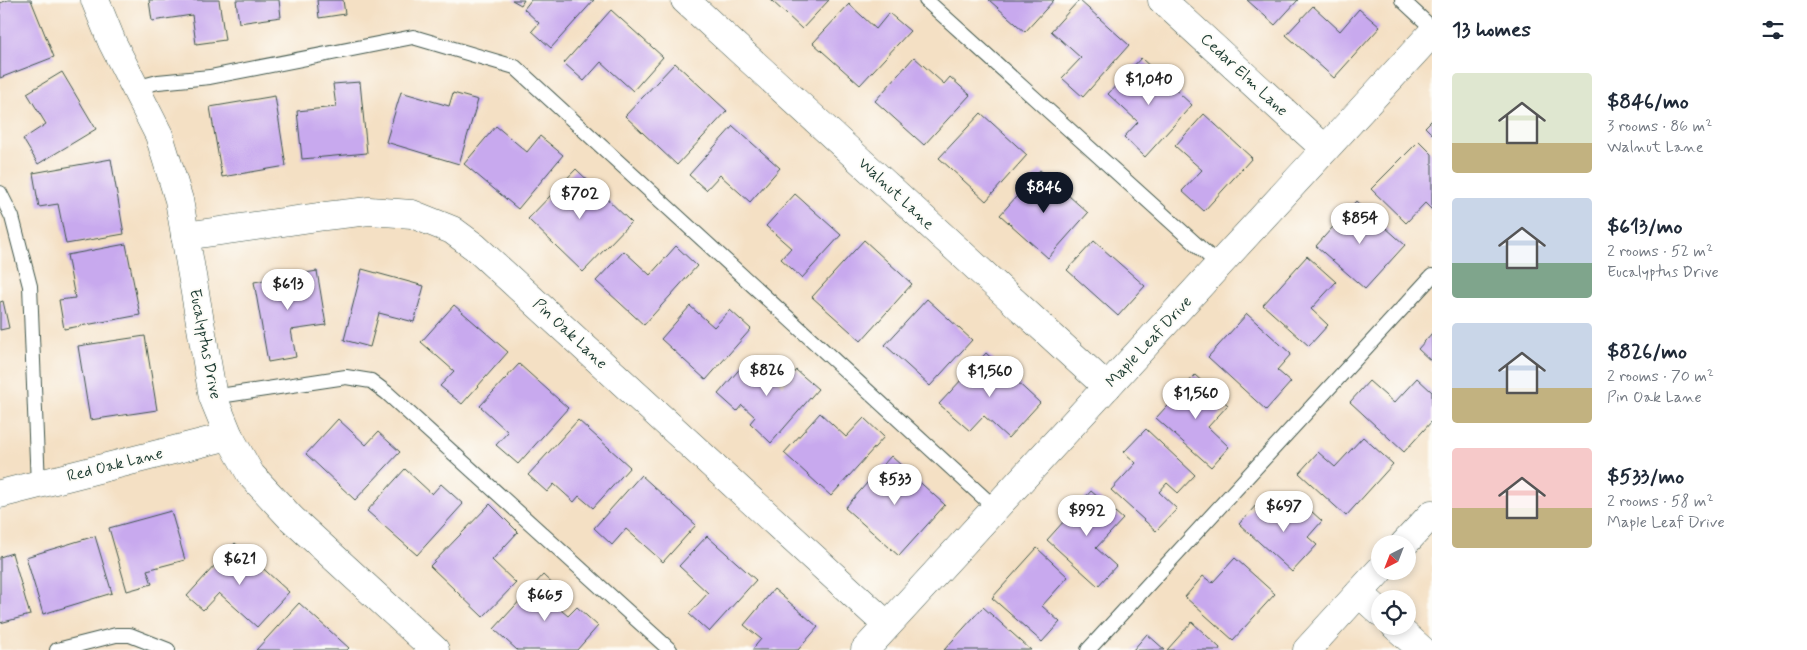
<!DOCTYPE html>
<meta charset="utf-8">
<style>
:root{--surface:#fff;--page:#f6f6f7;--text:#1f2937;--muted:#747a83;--accent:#111827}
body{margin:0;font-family:Mynerve,sans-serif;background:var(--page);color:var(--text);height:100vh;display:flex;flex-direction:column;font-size:19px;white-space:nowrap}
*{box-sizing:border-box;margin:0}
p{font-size:16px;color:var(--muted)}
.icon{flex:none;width:28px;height:28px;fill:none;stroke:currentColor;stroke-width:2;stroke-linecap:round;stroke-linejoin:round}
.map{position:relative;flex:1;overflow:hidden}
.drawer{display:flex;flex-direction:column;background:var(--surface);width:375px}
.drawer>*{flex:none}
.needle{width:32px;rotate:222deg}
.controls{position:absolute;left:1371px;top:535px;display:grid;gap:10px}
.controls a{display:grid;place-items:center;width:45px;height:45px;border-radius:50%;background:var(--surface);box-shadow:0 2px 8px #0003;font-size:25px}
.price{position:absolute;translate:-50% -42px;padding:0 11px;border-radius:18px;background:#fff;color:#222;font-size:16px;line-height:32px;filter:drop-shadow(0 1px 2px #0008)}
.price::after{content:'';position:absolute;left:50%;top:30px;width:15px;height:11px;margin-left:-8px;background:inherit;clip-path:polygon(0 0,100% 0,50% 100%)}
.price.selected{background:var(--accent);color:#fff}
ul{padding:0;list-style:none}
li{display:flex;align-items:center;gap:15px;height:125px;padding:0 20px}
li span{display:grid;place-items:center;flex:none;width:140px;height:100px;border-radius:5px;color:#555}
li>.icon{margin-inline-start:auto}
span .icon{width:60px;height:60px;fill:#fffc;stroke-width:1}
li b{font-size:21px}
h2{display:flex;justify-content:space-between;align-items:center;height:60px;padding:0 20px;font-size:21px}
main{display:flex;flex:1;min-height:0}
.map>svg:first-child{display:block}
.building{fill:#c8a9ee}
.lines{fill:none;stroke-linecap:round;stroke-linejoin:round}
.lane-casing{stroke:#3f554a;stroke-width:16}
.street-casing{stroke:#3f554a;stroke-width:29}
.secondary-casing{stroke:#3f554a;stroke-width:29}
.lane{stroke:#fff;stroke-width:14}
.street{stroke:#fff;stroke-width:28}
.secondary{stroke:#fff;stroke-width:28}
.labels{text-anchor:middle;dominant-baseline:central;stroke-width:4;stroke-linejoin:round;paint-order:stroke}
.street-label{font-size:16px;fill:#1f3d34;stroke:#fdfcf7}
</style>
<main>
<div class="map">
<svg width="1432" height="650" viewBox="0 0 1432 650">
<rect width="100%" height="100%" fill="#fdfcf7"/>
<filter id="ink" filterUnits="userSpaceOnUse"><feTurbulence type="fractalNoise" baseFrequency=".02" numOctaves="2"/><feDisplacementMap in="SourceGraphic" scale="10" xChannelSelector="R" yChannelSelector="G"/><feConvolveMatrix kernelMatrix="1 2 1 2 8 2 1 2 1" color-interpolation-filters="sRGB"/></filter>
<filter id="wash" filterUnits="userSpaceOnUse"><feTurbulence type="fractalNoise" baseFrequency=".0096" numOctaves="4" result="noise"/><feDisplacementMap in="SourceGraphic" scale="20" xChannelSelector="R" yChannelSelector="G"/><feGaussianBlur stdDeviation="1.12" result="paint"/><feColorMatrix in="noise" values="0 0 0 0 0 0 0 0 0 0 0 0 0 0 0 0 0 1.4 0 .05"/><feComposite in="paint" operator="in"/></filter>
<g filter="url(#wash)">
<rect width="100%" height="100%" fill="#f4e0c4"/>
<g id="blocks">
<g class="building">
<polygon points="8,0 31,0 54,57 0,78 0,3"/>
<polygon points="149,0 219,0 225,40 196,44 192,15 152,21"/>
<polygon points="236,0 279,0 281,17 239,23"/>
<polygon points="317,0 343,0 345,14 319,18"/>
<polygon points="512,0 524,0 521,5"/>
<polygon points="531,0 594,0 551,48 532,31 539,23 524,9"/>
<polygon points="771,0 829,0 802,29"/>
<polygon points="989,0 1054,0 1025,32"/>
<polygon points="1079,0 1129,45 1083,97 1062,78 1081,58 1051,31"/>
<polygon points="1247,0 1298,0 1275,25"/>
<polygon points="849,4 876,29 889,13 910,31 860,85 813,43"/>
<polygon points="1313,6 1340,31 1359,9 1380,27 1334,78 1286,35"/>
<polygon points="611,10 663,57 633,91 601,62 584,81 564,63"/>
<polygon points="914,57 944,84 950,77 970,95 924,145 875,101"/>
<polygon points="1141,58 1192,105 1145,157 1124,137 1138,122 1108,94"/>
<polygon points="675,63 727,111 677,165 625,116"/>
<polygon points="62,72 96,129 38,164 23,139 46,124 27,93"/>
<polygon points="360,82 367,153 302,159 297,111 336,107 333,84"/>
<polygon points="401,92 449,106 453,93 478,100 459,164 386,142"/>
<polygon points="275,96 286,166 222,177 210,107"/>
<polygon points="981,113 1027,155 986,201 939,158"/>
<polygon points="1204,114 1252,158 1204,211 1182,191 1202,170 1175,146"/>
<polygon points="1432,120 1432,134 1425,127"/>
<polygon points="496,126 527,152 540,136 563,155 518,209 464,164"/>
<polygon points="733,126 780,168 750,202 720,175 706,190 689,175"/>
<polygon points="1419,141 1432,154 1432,210 1425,203 1406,223 1371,189"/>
<polygon points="111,159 124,234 66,244 58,204 39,207 33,173"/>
<polygon points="576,169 631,222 583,272 528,219"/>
<polygon points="1040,170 1088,213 1048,258 1000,215"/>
<polygon points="795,194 841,235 802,278 781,259 791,248 766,226"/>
<polygon points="1356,201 1405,245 1365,289 1316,246"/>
<polygon points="864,240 912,284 861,341 812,297"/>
<polygon points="1094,241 1145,286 1118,316 1067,270"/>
<polygon points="126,244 140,315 64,329 59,300 75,298 67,255"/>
<polygon points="676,246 697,266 644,325 596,281 624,251 650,275"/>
<polygon points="1307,256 1336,282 1311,309 1328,325 1309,346 1263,305"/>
<polygon points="362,269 424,286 414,322 379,313 370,347 344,340"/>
<polygon points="317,271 326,325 291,330 296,357 268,362 254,282"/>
<polygon points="927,299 972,340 930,386 885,345"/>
<polygon points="3,301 9,328 0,330 0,302"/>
<polygon points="454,305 508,352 462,404 440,386 454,371 421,342"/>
<polygon points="690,306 714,327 730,310 751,329 706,380 661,339"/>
<polygon points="1247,314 1291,354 1277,370 1291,382 1266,410 1208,357"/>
<polygon points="1432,333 1432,362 1418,349"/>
<polygon points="145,336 157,410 90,420 78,346"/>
<polygon points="986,353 1040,403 1008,438 984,416 970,431 939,404"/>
<polygon points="750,357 783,386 796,370 818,389 771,443 750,423 755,417 742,405 737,411 718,394"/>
<polygon points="519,364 568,408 518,464 496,445 508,432 480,406"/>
<polygon points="1195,375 1228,405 1208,427 1229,447 1211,467 1156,418"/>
<polygon points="1417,378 1432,392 1432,421 1404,452 1350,402 1369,381 1394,403"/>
<polygon points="820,413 846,437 864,418 884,437 831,496 784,453"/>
<polygon points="338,419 366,445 378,432 400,452 355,500 306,454"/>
<polygon points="578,420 630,467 593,508 579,496 574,502 554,484 547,492 528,475"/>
<polygon points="1146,429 1195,475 1178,493 1167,483 1159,492 1177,509 1156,531 1111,490 1136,463 1124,452"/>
<polygon points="1363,437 1393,464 1346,516 1299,473 1318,452 1335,467"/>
<polygon points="891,456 945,505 899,556 845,508"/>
<polygon points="405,469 432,494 441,484 463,504 417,555 367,511"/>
<polygon points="641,475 696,525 663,562 626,529 612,545 594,528"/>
<polygon points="1091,491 1123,519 1096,548 1116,566 1098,586 1047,540"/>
<polygon points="1299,500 1322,521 1308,537 1317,545 1292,572 1239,524 1258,503 1278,522"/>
<polygon points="490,504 518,532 492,560 516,583 483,617 430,566"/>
<polygon points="171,511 185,560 147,570 152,584 127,591 109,528"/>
<polygon points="95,536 112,593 43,614 26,557"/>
<polygon points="707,536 756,580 709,632 689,614 708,593 679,566"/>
<polygon points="235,543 289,592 257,627 219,593 203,610 187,596"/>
<polygon points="1037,548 1068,577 1042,606 1060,622 1042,642 992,598"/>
<polygon points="12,553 30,615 0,623 0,557"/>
<polygon points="1235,558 1275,594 1233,640 1185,597 1203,576 1212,583"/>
<polygon points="543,575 564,595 555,605 568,616 577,607 598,626 577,650 517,650 494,629"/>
<polygon points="774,589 818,627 798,650 752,650 761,639 744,625"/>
<polygon points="299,603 349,648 347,650 256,650"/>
<polygon points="983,607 1031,650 944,650"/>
<polygon points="1192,622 1220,648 1219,650 1167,650"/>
<polygon points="1147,634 1165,650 1133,650"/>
</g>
</g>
</g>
<g filter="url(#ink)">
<use href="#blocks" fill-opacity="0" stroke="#3f554a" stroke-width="1"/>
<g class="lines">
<defs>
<g id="lane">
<polyline points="926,0 1219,265"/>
<polyline points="1402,0 1432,28"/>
<polyline points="135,88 158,82 210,77 413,37 515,67 995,508"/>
<polyline points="0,193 12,217 30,286 38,485"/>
<polyline points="213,397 346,377 371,381 387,393 670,650"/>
<polyline points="57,650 116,635 130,635 168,650"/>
<polyline points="1088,650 1432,276"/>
</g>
<g id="street">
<polyline points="95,0 112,42 159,135 179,200 213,397 229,436 251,475 291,518 435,650"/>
<polyline points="685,0 1107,387"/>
<polyline points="1162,0 1325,149"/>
<polyline points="185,236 325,216 369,211 412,214 452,230 475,247 887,625"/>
<polyline points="0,494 229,436"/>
<polyline points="1359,593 1380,612"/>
<polyline points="1395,626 1422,650"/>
<polyline points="865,650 1432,33"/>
</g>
<g id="secondary">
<polyline points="1404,544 1432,514"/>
<polyline points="1307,650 1380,570"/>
</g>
</defs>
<use href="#lane" class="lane-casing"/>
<use href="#street" class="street-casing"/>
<use href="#secondary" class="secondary-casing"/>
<use href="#lane" class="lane"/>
<use href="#street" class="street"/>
<use href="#secondary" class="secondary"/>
</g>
</g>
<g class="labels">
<g class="street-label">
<text transform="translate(1244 75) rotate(43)">Cedar Elm Lane</text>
<text transform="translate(896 194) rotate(43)">Walnut Lane</text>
<text transform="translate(570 334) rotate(43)">Pin Oak Lane</text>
<text transform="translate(1149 342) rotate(-47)">Maple Leaf Drive</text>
<text transform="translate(205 344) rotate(79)">Eucalyptus Drive</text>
<text transform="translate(115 465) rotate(-14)">Red Oak Lane</text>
</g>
</g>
</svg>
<div class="controls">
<a><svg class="needle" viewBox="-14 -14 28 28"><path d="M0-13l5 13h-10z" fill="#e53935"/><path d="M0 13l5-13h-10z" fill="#747a83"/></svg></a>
<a><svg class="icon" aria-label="locate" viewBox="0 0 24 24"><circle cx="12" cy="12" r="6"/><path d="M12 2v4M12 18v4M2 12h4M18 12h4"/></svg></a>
</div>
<b class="price" style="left:1149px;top:106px">$1,040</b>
<b class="price selected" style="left:1044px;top:214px">$846</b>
<b class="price" style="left:580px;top:220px">$702</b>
<b class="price" style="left:1360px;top:245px">$854</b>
<b class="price" style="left:288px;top:311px">$613</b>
<b class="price" style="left:767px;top:397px">$826</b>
<b class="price" style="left:990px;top:398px">$1,560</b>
<b class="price" style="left:1196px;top:420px">$1,560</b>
<b class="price" style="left:895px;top:506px">$533</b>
<b class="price" style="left:1284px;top:533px">$697</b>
<b class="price" style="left:1087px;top:537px">$992</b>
<b class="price" style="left:240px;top:586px">$621</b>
<b class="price" style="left:545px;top:622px">$665</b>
</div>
<section class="drawer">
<h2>13 homes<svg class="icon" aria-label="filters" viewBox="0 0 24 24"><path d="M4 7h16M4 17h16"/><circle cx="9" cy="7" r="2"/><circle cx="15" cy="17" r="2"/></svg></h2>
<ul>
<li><span style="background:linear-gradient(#dfe7d0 70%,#c2b280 0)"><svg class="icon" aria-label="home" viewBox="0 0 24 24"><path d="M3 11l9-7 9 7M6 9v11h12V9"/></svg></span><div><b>$846/mo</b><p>3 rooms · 86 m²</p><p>Walnut Lane</p></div></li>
<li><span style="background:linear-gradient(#c9d6e8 65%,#7fa58c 0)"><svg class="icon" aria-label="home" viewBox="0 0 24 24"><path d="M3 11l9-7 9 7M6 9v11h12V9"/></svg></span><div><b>$613/mo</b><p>2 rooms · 52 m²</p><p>Eucalyptus Drive</p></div></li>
<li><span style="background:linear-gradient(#c9d6e8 65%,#c2b280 0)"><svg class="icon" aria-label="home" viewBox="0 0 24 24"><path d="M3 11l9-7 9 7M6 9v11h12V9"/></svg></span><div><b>$826/mo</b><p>2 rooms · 70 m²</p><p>Pin Oak Lane</p></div></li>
<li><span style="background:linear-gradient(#f6c9c9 60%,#c2b280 0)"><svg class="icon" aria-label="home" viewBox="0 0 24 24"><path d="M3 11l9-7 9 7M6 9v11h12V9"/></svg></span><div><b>$533/mo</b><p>2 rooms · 58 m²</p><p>Maple Leaf Drive</p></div></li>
</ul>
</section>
</main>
